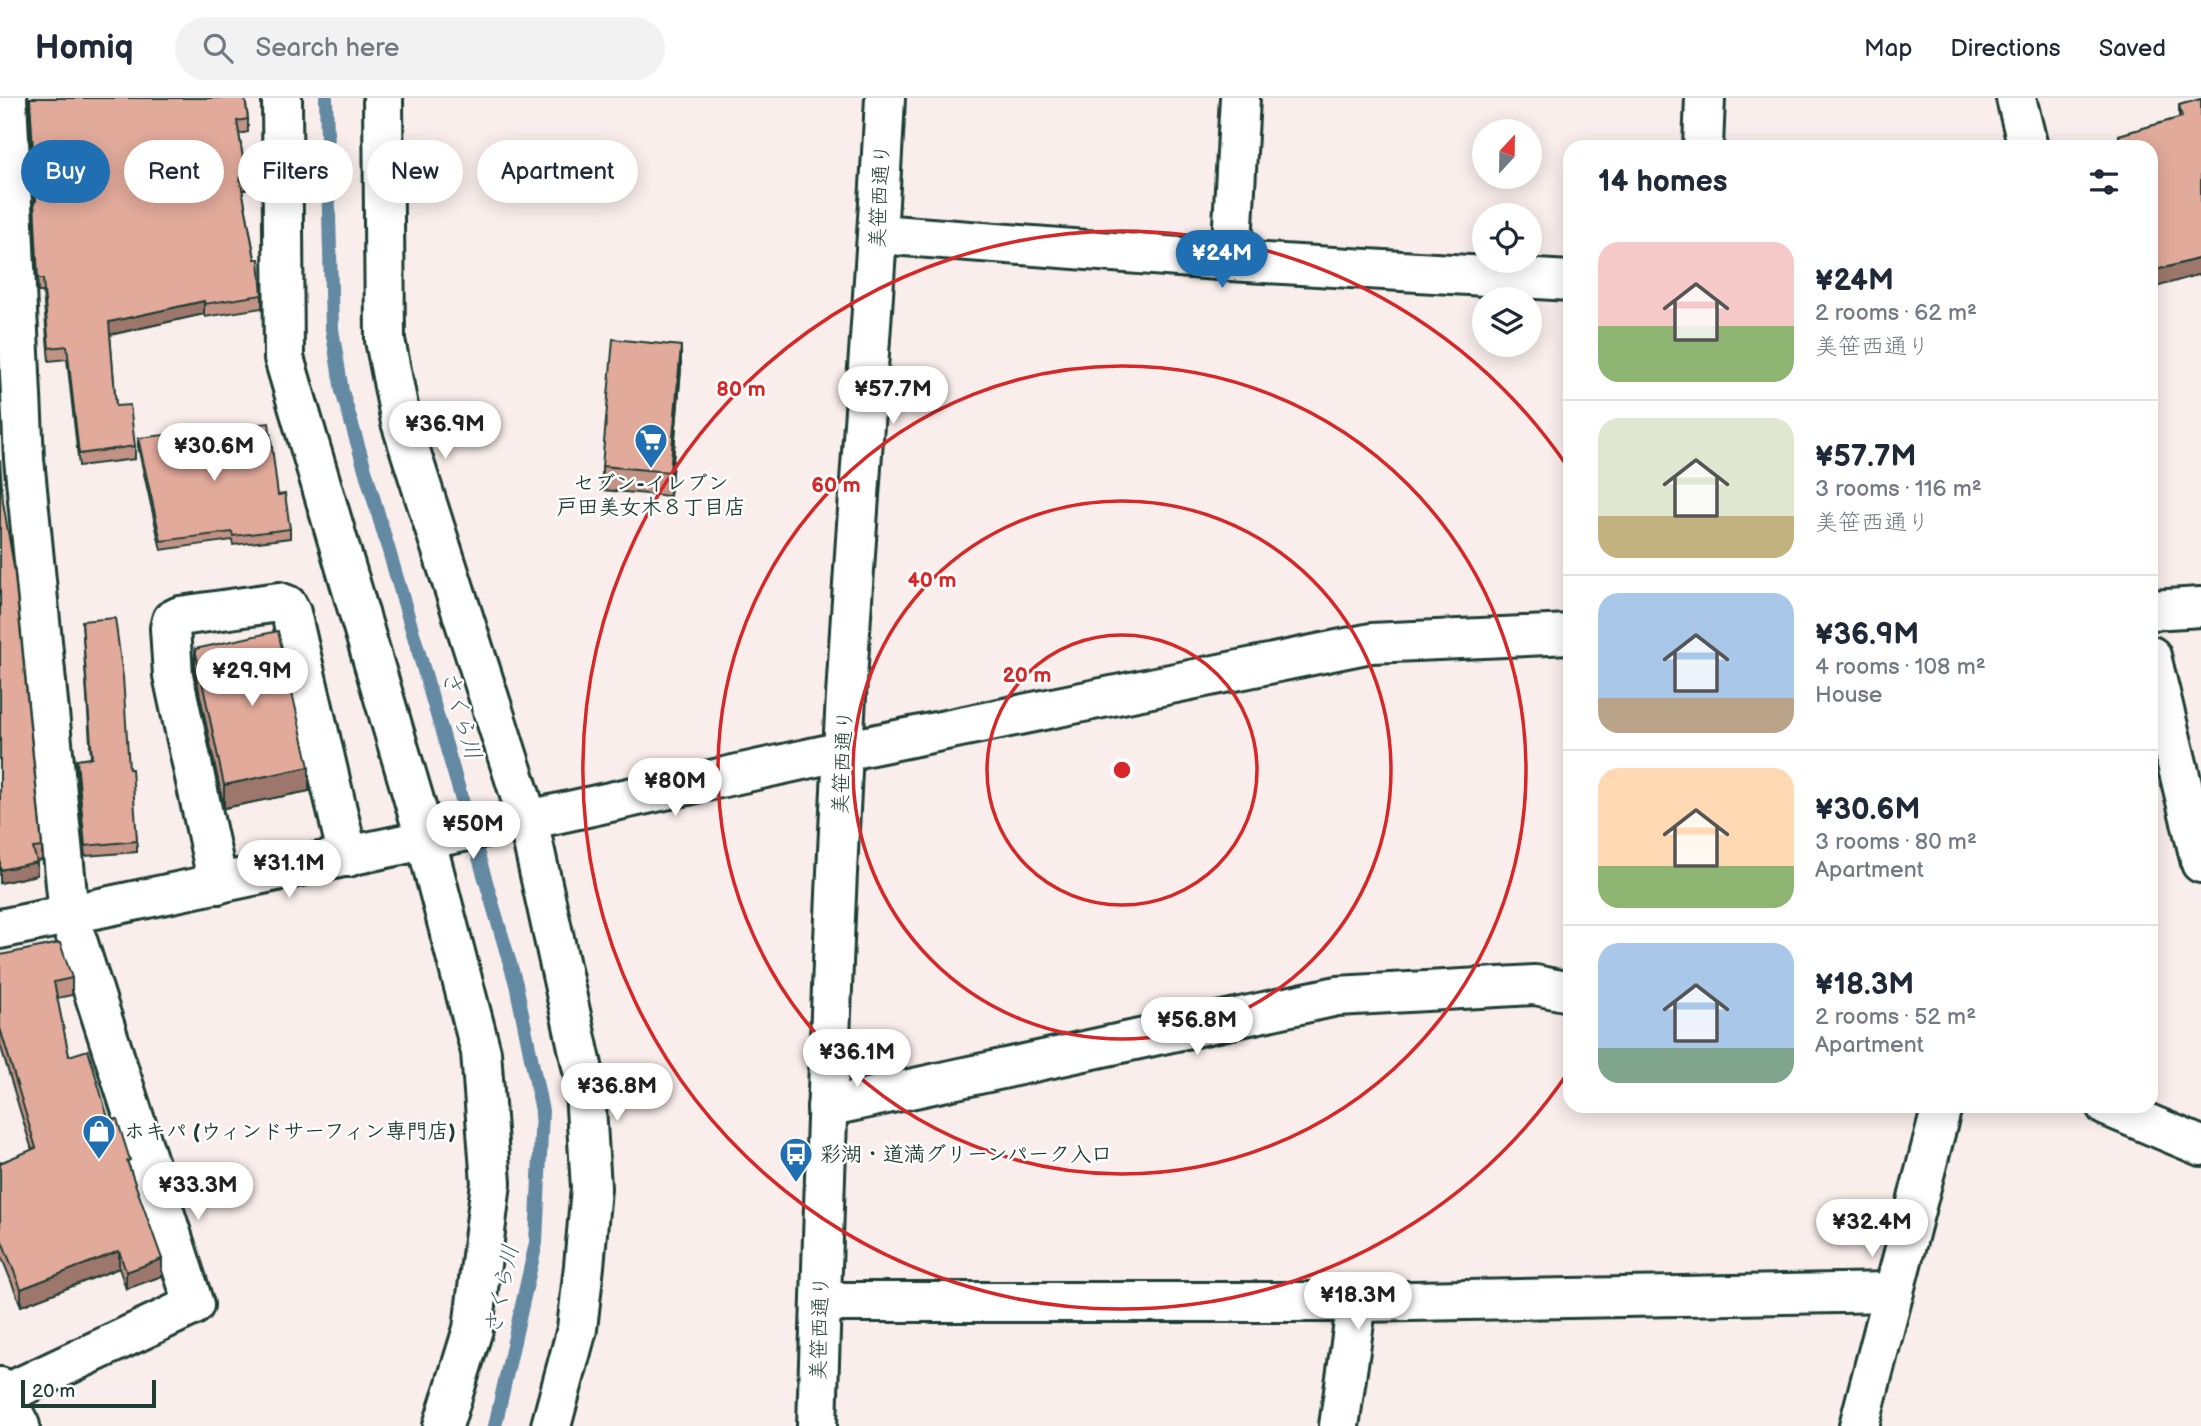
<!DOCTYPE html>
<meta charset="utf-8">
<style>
:root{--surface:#fff;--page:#f2f2f3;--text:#1f2937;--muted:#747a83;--line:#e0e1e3;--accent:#1f6fb2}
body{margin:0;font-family:"Balsamiq Sans","Klee One",sans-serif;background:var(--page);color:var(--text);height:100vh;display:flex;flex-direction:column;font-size:26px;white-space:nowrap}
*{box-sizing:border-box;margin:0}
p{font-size:23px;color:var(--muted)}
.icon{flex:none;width:38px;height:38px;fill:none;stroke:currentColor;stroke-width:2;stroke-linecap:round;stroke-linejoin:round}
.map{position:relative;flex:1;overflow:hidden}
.drawer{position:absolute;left:1563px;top:42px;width:595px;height:973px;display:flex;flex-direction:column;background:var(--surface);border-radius:21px;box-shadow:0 4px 18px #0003}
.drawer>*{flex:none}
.hud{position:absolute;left:21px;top:42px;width:665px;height:63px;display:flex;gap:14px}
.needle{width:46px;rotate:22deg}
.tools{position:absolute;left:1472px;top:21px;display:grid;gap:14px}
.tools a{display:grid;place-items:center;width:70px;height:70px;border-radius:50%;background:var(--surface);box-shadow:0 4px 18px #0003;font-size:35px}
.scale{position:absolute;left:21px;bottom:18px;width:135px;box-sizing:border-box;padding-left:7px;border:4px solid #1f3d34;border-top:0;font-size:19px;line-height:24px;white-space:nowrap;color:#1f3d34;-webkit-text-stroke:5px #fff;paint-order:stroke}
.price{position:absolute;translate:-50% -60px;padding:0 16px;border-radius:24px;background:#fff;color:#222;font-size:23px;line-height:46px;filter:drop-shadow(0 2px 4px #0008)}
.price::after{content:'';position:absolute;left:50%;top:42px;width:21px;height:16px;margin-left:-10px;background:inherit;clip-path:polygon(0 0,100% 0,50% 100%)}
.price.on{background:var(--accent);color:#fff}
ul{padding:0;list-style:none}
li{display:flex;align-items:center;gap:21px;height:175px;padding:0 35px}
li+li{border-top:2px solid var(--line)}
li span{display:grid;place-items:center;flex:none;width:196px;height:140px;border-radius:21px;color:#555}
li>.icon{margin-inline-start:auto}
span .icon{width:84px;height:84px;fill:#fffc;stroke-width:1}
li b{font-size:30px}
h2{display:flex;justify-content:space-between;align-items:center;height:84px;padding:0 35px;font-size:30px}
.pill{padding:0 24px;border-radius:32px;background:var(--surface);box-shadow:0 4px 18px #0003;font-size:24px;line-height:63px}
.pill.on{background:var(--accent);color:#fff}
header{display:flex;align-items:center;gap:42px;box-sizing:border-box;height:98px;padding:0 35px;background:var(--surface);border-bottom:2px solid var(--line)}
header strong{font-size:33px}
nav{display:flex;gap:38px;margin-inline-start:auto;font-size:24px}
.search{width:490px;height:63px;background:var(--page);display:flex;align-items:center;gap:18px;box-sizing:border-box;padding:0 24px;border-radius:38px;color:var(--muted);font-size:26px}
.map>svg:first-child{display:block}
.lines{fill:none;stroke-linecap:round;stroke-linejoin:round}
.stream{stroke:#638aa2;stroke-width:14}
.minor-casing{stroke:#1f3d34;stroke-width:44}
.minor{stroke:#fff;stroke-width:38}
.wall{fill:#c29285;stroke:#1f3d34;stroke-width:2}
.shaded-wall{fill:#9e776c;stroke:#1f3d34;stroke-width:2}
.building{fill:#e2aa9b;stroke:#1f3d34;stroke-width:2}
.ring{fill:none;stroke:#d62828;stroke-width:3.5}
.labels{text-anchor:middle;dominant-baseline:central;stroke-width:5;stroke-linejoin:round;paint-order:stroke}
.street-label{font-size:21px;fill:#1f3d34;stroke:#fff}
.poi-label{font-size:21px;font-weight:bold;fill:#1f3d34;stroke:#fff;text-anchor:start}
.water-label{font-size:23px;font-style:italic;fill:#3c5d62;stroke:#fff}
.centre{fill:#d62828;stroke:#fff;stroke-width:3.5}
.ring-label{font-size:21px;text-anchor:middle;font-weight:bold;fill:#d62828;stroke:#fff;stroke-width:5;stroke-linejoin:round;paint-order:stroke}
</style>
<header>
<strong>Homiq</strong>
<div class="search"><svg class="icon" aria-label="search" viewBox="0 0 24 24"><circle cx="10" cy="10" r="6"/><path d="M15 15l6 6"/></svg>Search here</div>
<nav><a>Map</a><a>Directions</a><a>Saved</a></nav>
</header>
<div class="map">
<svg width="2201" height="1328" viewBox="0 0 2201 1328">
<rect width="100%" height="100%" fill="#f9eeeb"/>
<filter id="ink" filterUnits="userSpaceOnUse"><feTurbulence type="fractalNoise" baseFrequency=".0143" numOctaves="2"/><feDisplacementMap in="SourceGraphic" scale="14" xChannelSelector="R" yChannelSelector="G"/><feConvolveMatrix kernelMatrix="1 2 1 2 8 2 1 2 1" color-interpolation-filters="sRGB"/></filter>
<g filter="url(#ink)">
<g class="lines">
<polyline class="stream" points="326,0 332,231 342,293 516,886 542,1013 536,1145 495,1328"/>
<defs>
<g id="minor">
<polyline points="282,0 284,260 426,743 481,954 491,1085 473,1231 443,1328"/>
<polyline points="383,0 385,242 401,324 528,722 584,977 591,1090 584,1168 577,1231 551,1328"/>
<polyline points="2016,0 2028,49"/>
<polyline points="1703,49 1705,0"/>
<polyline points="878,136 1231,163 1570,183"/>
<polyline points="1231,163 1240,0"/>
<polyline points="2151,512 2201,509"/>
<polyline points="2151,558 2201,765"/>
<polyline points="218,786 173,577 170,530 172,522 180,518 279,504 287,507 291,515 348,759"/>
<polyline points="0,831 496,727 528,722 843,653 1371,545 1570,536"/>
<polyline points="2106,1008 2201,1048"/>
<polyline points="827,1009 1337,898 1535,887 1570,894"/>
<polyline points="821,1204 1357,1204 1894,1194"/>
<polyline points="0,1289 20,1328"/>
<polyline points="3,1297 194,1207 69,817 24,361 7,0"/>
<path d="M817,1328C824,1103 831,878 843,654C854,435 874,218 885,0"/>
<polyline points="1339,1328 1357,1204"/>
<polyline points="1859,1328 1942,1008"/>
</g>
</defs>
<use href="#minor" class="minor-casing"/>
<use href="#minor" class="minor"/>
</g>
<g class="wall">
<polygon points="29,0 245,0 248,21 248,34 239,36 246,79 246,92 242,92 262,197 262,210 205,219 204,216 110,237 116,308 135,348 135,361 79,368 67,261 49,263 43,194 38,194 34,116 34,103 35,103"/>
<polygon points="2201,1 2156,189 2151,168 2151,49 2119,49 2119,37 2179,20 2179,7"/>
<polygon points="681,271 670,398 602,392 602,368"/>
<polygon points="138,340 278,397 290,431 290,440 233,447 232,442 161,452 138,349"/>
<polygon points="3,404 42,749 42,762 37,763 37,777 0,785"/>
<polygon points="82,523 129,671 137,743 137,754 85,758 77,672 77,662 91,660"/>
<polygon points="195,551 309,693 224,710 195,574"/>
<polygon points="0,857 72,880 72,897 57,900 69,958 109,1023 130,1070 162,1178 126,1191 119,1170 21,1208 0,1155 0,1065 32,1052 0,946"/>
</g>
<g class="shaded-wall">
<polygon points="2201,160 2201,176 2156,189 2156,172"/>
<polygon points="204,203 204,216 109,237 109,224"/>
<polygon points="681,248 681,271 670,398 670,374"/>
<polygon points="309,669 309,693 224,710 224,687"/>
<polygon points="37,764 37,777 0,785 0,772"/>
<polygon points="119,1153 119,1170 21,1208 21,1191"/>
<polygon points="162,1161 162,1178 126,1191 126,1174"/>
</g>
<g class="building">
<polygon points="30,0 245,0 248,21 237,23 246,79 240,80 255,161 259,161 262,197 205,206 204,203 109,224 116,308 130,307 135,348 79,356 67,248 49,250 43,181 38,181 34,103 36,103"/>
<polygon points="2201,1 2201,160 2156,172 2151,152 2151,49 2122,49 2119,37 2182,19 2179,7"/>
<polygon points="613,241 681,248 670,374 602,368"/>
<polygon points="269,325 278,397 285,396 290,431 233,438 232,434 161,443 138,340"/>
<polygon points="0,362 3,404 14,469 42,749 33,750 37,764 0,772"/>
<polygon points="115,520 123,579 129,671 132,671 137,743 85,748 77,662 92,660 82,523"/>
<polygon points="278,533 309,669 224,687 195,551"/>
<polygon points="60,845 72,880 54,884 69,958 88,952 109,1023 117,1021 130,1062 127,1063 162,1161 126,1174 119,1153 21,1191 0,1138 0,1065 36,1050 0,930 0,857"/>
</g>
</g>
<g class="ring">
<circle cx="1122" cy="672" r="135"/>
<circle cx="1122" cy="672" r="269"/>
<circle cx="1122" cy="672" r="404"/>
<path d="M1569 973A539 539 0 1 1 1569 371"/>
</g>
<defs>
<symbol id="supermarket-pin" viewBox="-11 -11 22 30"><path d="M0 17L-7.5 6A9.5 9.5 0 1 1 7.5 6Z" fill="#1f6fb2" stroke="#fff"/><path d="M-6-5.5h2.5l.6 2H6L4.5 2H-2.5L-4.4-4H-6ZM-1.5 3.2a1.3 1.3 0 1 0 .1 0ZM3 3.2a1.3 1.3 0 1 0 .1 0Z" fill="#fff"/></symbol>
<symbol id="shop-pin" viewBox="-11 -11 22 30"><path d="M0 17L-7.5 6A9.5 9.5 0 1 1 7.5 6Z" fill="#1f6fb2" stroke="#fff"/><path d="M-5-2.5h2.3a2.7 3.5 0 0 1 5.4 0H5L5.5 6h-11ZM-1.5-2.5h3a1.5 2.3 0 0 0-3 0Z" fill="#fff"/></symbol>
<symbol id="bus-pin" viewBox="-11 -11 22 30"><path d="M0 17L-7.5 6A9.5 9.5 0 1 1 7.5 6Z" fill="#1f6fb2" stroke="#fff"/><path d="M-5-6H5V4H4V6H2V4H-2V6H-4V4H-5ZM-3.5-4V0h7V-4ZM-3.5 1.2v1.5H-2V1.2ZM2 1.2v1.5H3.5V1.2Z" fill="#fff"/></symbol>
</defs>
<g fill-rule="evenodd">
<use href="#supermarket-pin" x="632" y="323" width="38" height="52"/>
<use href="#shop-pin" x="80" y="1014" width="38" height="52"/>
<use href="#bus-pin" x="777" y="1037" width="38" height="52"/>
</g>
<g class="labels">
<g class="street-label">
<text transform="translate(880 98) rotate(-87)">美笹西通り</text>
<text transform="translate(843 664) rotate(-87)">美笹西通り</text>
<text transform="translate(820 1230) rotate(-88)">美笹西通り</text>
</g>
<g class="poi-label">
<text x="651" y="385" text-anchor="middle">セブン-イレブン<tspan x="651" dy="24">戸田美女木８丁目店</tspan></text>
<text x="124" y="1033">ホキパ (ウィンドサーフィン専門店)</text>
<text x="820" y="1056">彩湖・道満グリーンパーク入口</text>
</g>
<g class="water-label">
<text transform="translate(461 617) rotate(74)">さくら川</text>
<text transform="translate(502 1192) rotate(-78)">さくら川</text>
</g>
</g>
<circle cx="1122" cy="672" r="10" class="centre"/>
<g class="ring-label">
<text x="741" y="298">80 m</text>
<text x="836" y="394">60 m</text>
<text x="932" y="489">40 m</text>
<text x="1027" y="584">20 m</text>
</g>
</svg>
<div class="tools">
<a><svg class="needle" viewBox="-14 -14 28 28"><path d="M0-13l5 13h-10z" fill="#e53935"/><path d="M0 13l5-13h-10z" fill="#747a83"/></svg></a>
<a><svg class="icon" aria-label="locate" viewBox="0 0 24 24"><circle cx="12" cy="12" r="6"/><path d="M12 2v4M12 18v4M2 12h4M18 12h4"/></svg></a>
<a><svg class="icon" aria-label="layers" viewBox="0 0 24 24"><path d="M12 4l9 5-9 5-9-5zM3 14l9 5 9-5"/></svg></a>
</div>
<div class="scale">20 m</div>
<b class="price on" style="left:1222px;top:192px">¥24M</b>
<b class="price" style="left:893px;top:328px">¥57.7M</b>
<b class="price" style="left:445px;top:363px">¥36.9M</b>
<b class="price" style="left:214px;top:385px">¥30.6M</b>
<b class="price" style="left:252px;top:610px">¥29.9M</b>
<b class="price" style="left:675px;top:720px">¥80M</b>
<b class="price" style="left:473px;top:763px">¥50M</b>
<b class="price" style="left:289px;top:802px">¥31.1M</b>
<b class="price" style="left:1197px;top:959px">¥56.8M</b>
<b class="price" style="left:857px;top:991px">¥36.1M</b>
<b class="price" style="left:617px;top:1025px">¥36.8M</b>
<b class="price" style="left:198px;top:1124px">¥33.3M</b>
<b class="price" style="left:1872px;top:1161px">¥32.4M</b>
<b class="price" style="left:1358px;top:1234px">¥18.3M</b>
<div class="hud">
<a class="pill on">Buy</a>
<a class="pill">Rent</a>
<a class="pill">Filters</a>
<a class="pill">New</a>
<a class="pill">Apartment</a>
</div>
<section class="drawer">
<h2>14 homes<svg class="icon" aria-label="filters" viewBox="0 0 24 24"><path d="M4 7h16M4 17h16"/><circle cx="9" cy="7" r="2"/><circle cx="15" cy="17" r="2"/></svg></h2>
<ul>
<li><span style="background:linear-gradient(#f6c9c9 60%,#8fb573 0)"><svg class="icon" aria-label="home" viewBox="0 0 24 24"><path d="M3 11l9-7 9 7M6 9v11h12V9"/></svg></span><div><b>¥24M</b><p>2 rooms · 62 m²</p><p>美笹西通り</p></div></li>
<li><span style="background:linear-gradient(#dfe7d0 70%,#c2b280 0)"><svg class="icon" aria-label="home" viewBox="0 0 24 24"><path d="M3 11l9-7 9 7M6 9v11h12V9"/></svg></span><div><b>¥57.7M</b><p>3 rooms · 116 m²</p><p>美笹西通り</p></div></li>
<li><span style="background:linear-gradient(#a9c7e8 75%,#b9a48a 0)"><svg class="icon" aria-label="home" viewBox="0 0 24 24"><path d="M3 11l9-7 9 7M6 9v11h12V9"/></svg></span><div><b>¥36.9M</b><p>4 rooms · 108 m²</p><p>House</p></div></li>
<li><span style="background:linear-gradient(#ffd9b3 70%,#8fb573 0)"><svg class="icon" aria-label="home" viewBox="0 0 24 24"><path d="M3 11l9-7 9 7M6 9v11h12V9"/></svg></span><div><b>¥30.6M</b><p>3 rooms · 80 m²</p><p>Apartment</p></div></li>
<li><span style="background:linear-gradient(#a9c7e8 75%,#7fa58c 0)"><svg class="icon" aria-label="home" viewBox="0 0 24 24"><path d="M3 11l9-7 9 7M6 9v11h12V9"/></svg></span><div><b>¥18.3M</b><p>2 rooms · 52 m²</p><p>Apartment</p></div></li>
</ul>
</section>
</div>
